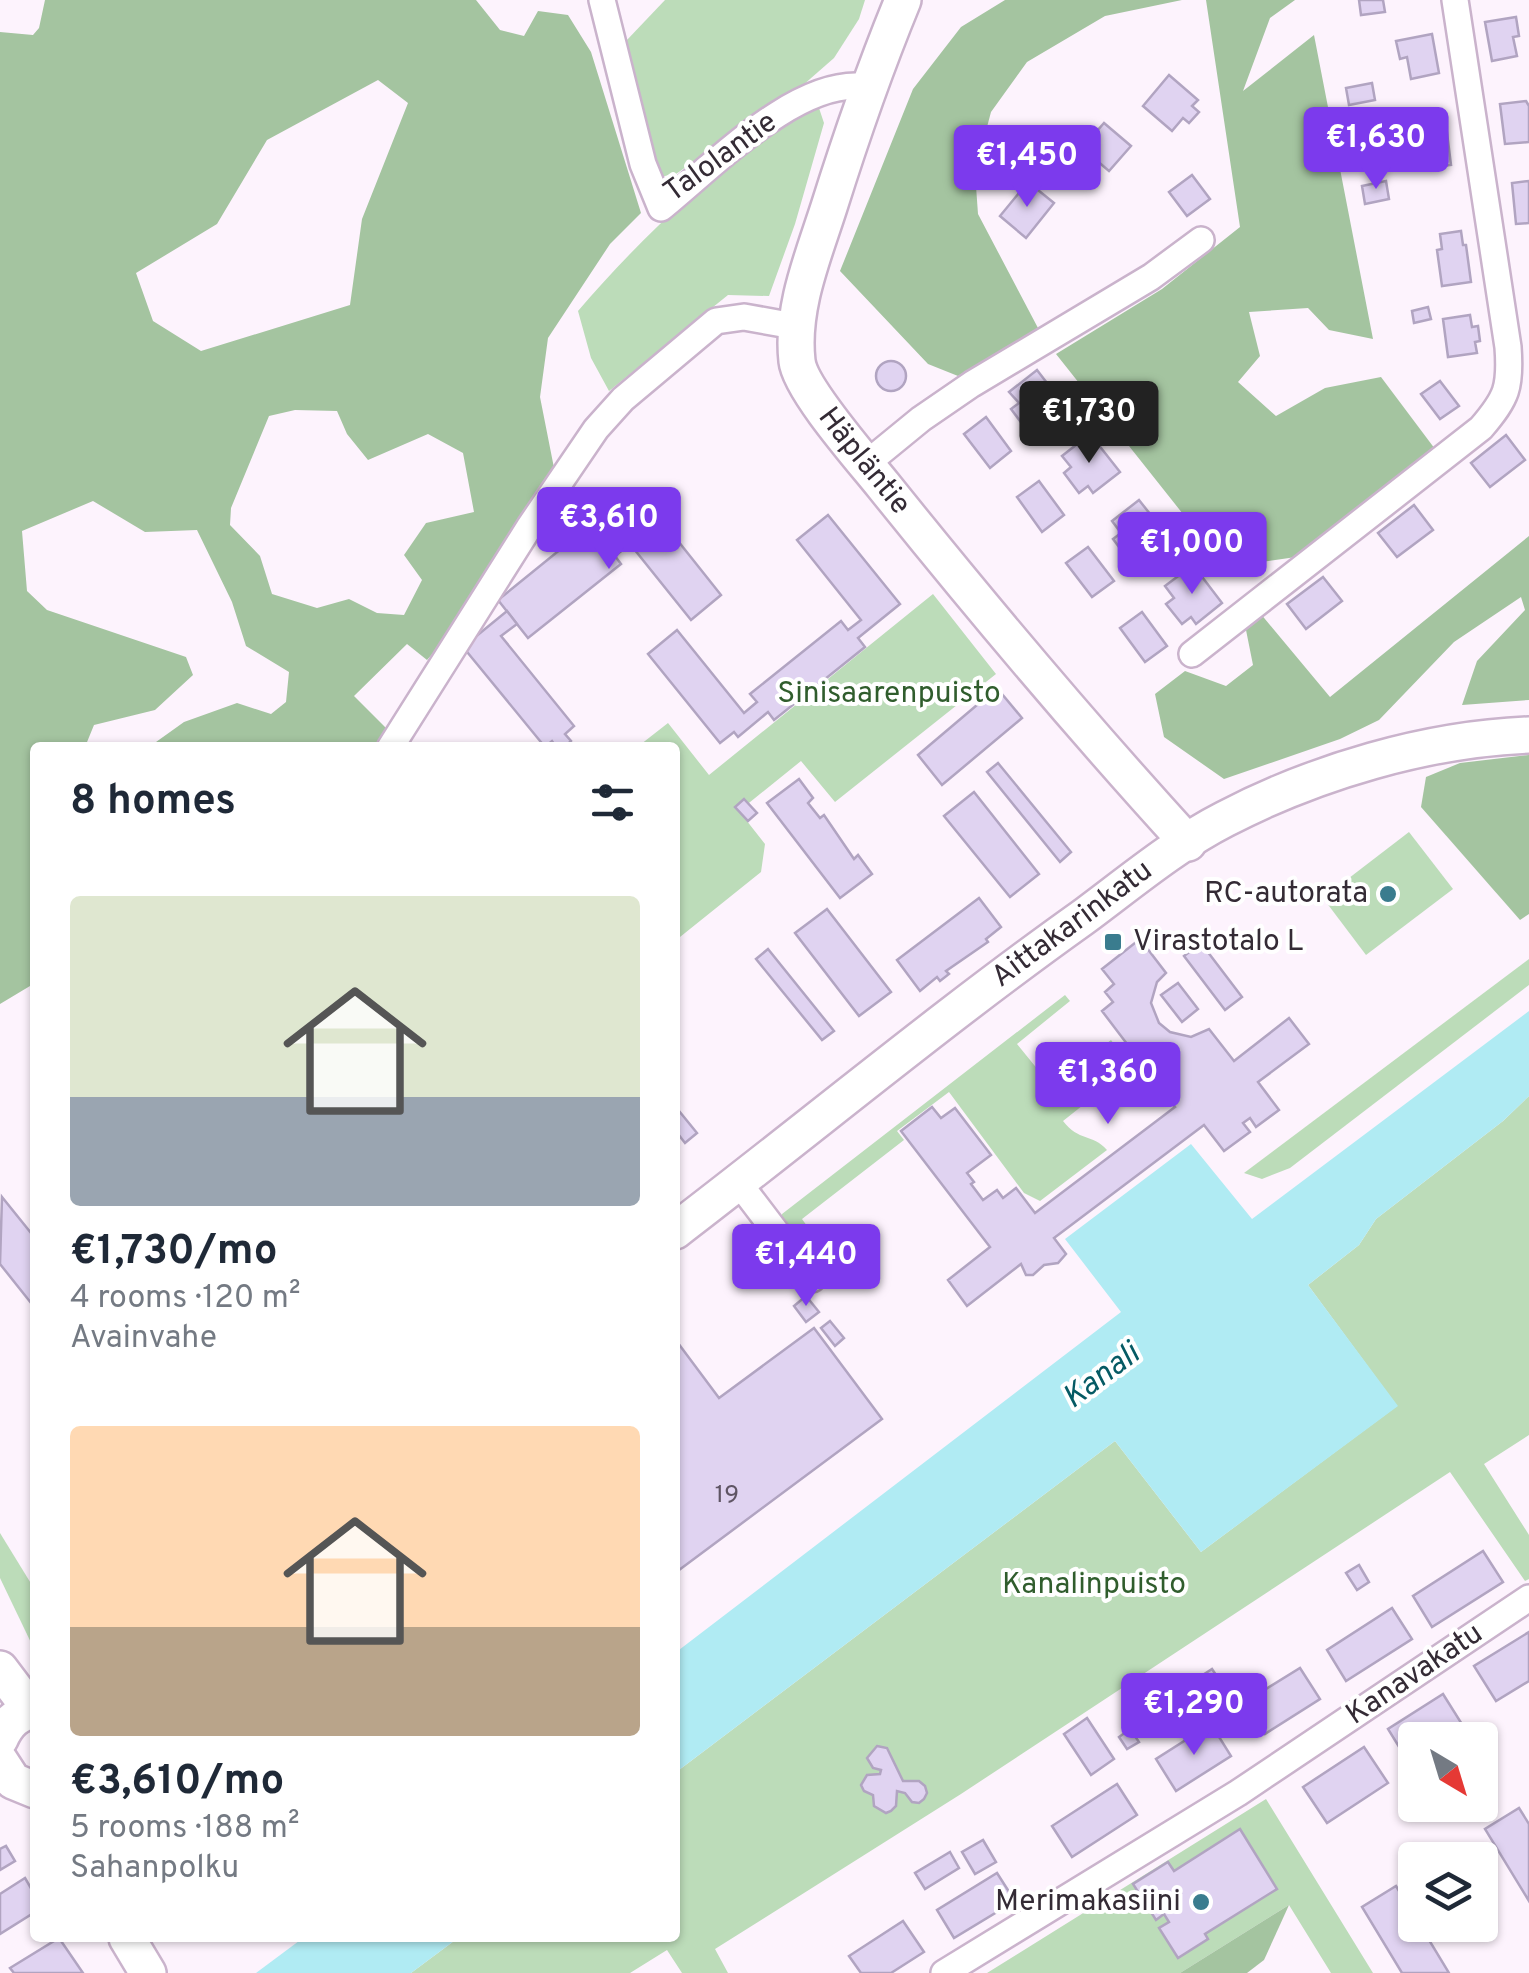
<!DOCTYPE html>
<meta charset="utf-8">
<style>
:root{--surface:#fff;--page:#f6f6f7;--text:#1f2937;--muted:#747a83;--accent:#7c3aed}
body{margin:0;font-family:Overpass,sans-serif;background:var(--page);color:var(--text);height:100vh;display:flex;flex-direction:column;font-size:38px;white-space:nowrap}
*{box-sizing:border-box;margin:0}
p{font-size:32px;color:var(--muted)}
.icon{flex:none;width:55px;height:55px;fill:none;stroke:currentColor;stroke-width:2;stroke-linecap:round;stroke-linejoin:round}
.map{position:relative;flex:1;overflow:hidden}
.panel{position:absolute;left:30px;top:742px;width:650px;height:1200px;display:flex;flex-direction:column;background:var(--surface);border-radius:10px;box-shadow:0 2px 8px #0004}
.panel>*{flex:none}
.needle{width:65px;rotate:142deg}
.tools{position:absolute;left:1398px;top:1722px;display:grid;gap:20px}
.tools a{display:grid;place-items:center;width:100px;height:100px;border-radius:10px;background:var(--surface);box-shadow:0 2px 8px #0004;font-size:50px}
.price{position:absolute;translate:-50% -85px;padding:0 22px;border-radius:10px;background:var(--accent);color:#fff;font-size:32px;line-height:65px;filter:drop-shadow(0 2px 5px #0008)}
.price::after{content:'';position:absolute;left:50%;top:60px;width:30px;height:22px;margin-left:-15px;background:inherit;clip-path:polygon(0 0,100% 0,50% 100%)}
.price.on{background:#222;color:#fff}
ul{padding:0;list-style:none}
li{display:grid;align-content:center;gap:20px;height:530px;padding:0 40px}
li span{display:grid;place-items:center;height:310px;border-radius:10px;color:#555}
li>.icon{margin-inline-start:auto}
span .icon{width:180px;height:180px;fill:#fffc;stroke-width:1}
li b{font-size:42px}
h2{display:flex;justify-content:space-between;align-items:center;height:120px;padding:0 40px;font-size:42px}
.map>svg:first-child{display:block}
.green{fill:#bcdcb9}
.forest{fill:#a4c4a0;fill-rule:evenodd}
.water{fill:#b0ebf3}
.building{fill:#e0d3f1;stroke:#b1a4c1;stroke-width:2.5}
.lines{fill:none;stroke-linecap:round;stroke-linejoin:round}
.street-casing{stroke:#cab3cc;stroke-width:30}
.secondary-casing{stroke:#cab3cc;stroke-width:40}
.street{stroke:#fff;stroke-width:25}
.secondary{stroke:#fff;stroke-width:35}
.poi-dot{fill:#3a7c8e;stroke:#fff;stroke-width:4}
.labels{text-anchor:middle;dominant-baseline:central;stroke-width:8;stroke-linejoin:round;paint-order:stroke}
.number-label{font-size:25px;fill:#5f5564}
.street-label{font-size:30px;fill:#342b35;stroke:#fff}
.park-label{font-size:30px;fill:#305d2d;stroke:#fff}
.poi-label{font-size:30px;fill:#342b35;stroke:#fff;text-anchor:end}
.water-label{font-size:32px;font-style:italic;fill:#055a64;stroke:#fff}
</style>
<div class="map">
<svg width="1529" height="1973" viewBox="0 0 1529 1973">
<rect width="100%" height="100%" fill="#fdf3fd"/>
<g class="green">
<polygon points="665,0 865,0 859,19 834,58 802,86 676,174 659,177 626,41"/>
<path d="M818,105L824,123L795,224L769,296L728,295L609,391L591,358L578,311C646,232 726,156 818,105Z"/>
<polygon points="933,594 996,674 835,802 801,761 739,811 765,844 761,872 675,941 675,748 636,748 668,723 709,775"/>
<polygon points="1409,832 1453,889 1366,955 1323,898"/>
<polygon points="1529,959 1529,985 1290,1168 1262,1179 1244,1173"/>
<path d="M1065,995L1070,1001L1017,1044L1052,1087L1111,1040L1131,1067L1063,1121C1079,1142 1092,1133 1107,1150L1040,1201L1024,1193L949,1092L897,1131L904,1140L802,1219L812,1233L797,1239L782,1219V1214Z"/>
<polygon points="1529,1096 1529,1435 1484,1464 1529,1535 1529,1579 1525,1581 1450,1472 961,1794 715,1949 728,1973 682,1973 667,1950 630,1973 411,1973 458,1938 675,1938 675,1773 1115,1441 1201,1552 1397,1406 1308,1285 1359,1245 1376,1219 1503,1121"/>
<polygon points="0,1533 35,1590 35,1651 0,1578"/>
<polygon points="1266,1799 1373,1973 1331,1973 1289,1905 1180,1973 987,1973"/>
</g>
<g class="forest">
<path d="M45,0H476L500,30L524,36L538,11L568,15L591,52L641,213L610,244L548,338L540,397L555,473L463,619L427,660L407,644L354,696L391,733L383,747H149L184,722L237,703L271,714L286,702L289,672L246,646L232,602L197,530L145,532L93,501L22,531L27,591L47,610L186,657L193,675L155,710L94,725L85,747L35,748V983L0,1004V32L33,35L39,28ZM378,80L408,103L362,219L350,305L201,351L153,321L136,273L217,224L267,140ZM295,410L337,411L347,434L368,460L428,434L463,453L474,512L426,523L404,555L422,580L404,615L377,613L349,599L317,608L272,594L260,556L230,525L231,508L269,416Z"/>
<polygon points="1005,0 1182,0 1105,16 1027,62 991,112 975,172 978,214 1038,328 958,376 928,364 840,271 913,89 961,27"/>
<polygon points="1206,0 1295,0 1270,18 1243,91 1314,35 1373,339 1329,330 1308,308 1249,312 1260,356 1238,382 1276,416 1325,388 1381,377 1435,449 1296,557 1225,567 1056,354 1162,289 1240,227"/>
<polygon points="1529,536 1529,700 1462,705 1477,661 1525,610 1521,597 1454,642 1379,720 1340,739 1224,779 1164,737 1155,694 1185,671 1226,686 1253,665 1245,625 1260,613 1330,697"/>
<polygon points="1529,755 1529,914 1520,920 1421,807 1426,777 1460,763"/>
<polygon points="1289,1905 1264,1960 1247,1973 1180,1973"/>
</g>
<g class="water">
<polygon points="1529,1011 1529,1096 1503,1121 1376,1219 1359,1245 1308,1285 1398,1406 1201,1552 1115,1441 675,1773 675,1653 1121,1312 1065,1239 1191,1144 1252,1219"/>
<polygon points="303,1938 458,1938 411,1973 256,1973"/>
</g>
<g class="building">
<polygon points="1359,0 1383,0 1385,12 1361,15"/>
<polygon points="1516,17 1519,36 1513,37 1517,56 1492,61 1485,22"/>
<polygon points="1432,34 1439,73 1411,79 1407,57 1400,59 1396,41"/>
<polygon points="1169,75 1198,100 1192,106 1199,112 1189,123 1183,118 1172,131 1143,106"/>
<polygon points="1372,83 1375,100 1349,105 1346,88"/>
<polygon points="1526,101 1529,106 1529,142 1505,144 1500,104"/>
<polygon points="1104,123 1131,146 1109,171 1082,148"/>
<polygon points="1446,125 1451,165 1424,168 1421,147 1415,148 1413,129"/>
<polygon points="1192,175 1210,199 1187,216 1169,192"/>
<polygon points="1386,181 1389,199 1365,204 1362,186"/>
<polygon points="1529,181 1529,223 1516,224 1512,183"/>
<polygon points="1028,182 1054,203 1026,238 1000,216"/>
<polygon points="1461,231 1463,245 1466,245 1471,282 1442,286 1437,250 1442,249 1440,234"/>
<polygon points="1428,307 1431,319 1414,323 1412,311"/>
<polygon points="1470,315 1472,327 1478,326 1480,341 1475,342 1477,353 1448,357 1443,319"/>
<circle cx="891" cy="376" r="15"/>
<polygon points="1037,370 1067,409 1040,429 1035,422 1026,429 1011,409 1019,403 1009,392"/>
<polygon points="1440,381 1459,406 1440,419 1421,394"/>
<polygon points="986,417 1011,451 990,468 964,434"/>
<polygon points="1090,434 1120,472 1093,493 1088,486 1079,493 1064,473 1071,467 1062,456"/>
<polygon points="1506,435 1525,460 1490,487 1471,463"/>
<polygon points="1039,481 1064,515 1042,532 1017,497"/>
<polygon points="1139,500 1169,538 1143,558 1137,552 1128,559 1113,539 1121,533 1112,521"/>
<polygon points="647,502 721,595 691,620 630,544 615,556 621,564 528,638 498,600 588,527 602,546 624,528 620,524"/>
<polygon points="1414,505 1433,530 1397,557 1378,533"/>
<polygon points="828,515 900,604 858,638 865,647 774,720 768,712 738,737 734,732 720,743 648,654 677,630 744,713 757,702 750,694 841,621 848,630 861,620 797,540"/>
<polygon points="1088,547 1114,581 1092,597 1066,563"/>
<polygon points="1193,565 1222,603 1196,624 1191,617 1182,624 1166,604 1174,598 1165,586"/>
<polygon points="1323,577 1342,601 1306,629 1287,604"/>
<polygon points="507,611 517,624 501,636 574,726 565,734 571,741 564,748 557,748 552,741 545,747 463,647"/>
<polygon points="1142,612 1167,646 1145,662 1120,628"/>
<polygon points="997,688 1022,718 942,785 918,755"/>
<polygon points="998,763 1071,852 1060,862 987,772"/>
<polygon points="799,779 813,798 808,803 820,818 824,815 854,859 858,855 872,874 840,898 767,803"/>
<polygon points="974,792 1039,874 1010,897 944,816"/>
<polygon points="744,799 757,813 748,821 735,807"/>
<polygon points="979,898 1001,927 986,939 988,942 946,971 949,974 940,981 937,977 920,991 897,960"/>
<polygon points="827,909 891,992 859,1016 795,933"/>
<polygon points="1140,939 1166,973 1157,982 1151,1003 1159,1023 1170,1032 1191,1037 1209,1029 1234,1061 1289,1018 1309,1044 1258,1082 1279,1110 1256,1127 1250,1118 1243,1123 1250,1132 1224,1151 1204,1125 1054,1238 1066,1254 1058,1263 1044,1265 1033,1275 1026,1275 1021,1264 967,1306 948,1280 990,1247 901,1131 932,1107 941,1118 955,1108 991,1155 967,1173 974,1182 971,1184 983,1200 997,1190 1003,1198 1016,1188 1035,1213 1175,1107 1102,1011 1113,1002 1105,992 1114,984 1102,969"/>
<polygon points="1201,943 1242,997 1225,1010 1184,956"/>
<polygon points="768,949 834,1031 822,1040 756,959"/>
<polygon points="1178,983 1198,1009 1182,1022 1161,995"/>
<polygon points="675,1106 697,1133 685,1143 675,1130"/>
<polygon points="2,1197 35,1238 35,1308 0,1264"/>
<polygon points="806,1296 819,1312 806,1322 794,1306"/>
<polygon points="830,1321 844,1338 835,1346 821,1328"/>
<polygon points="814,1328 882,1419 675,1573 675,1339 719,1398"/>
<polygon points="1483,1551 1503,1582 1432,1627 1413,1596"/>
<polygon points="1359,1565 1369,1582 1357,1590 1346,1573"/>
<polygon points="1392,1608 1412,1639 1346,1681 1327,1650"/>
<polygon points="1529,1632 1529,1681 1496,1701 1474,1666"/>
<polygon points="1300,1668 1320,1699 1265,1734 1245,1702"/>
<polygon points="1212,1669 1226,1690 1212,1699 1198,1678"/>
<polygon points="1443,1694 1465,1729 1447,1740 1415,1740 1415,1760 1409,1763 1388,1729"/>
<polygon points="1087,1718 1114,1759 1091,1775 1064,1734"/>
<polygon points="1211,1724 1231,1756 1176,1791 1156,1759"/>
<polygon points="1130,1729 1139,1742 1127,1749 1119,1737"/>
<polygon points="877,1746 887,1748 903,1781 919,1781 925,1786 927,1793 924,1799 919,1803 912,1802 905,1793 897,1791 896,1806 891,1811 886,1813 874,1806 873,1795 864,1791 861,1785 867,1775 880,1774 881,1770 873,1768 867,1758"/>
<polygon points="1364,1747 1388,1783 1327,1823 1303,1787"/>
<polygon points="1117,1784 1137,1815 1072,1857 1052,1826"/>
<polygon points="1519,1808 1529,1824 1529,1901 1485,1829"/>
<polygon points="1240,1829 1277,1889 1205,1934 1208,1939 1178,1958 1159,1928 1169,1922 1164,1914 1156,1920 1133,1884 1168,1862 1174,1871"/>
<polygon points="983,1840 996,1862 975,1874 962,1852"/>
<polygon points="6,1846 15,1861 0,1870 0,1849"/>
<polygon points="950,1852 959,1868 925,1889 915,1873"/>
<polygon points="997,1873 1015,1901 954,1938 937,1910"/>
<polygon points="25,1878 35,1895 35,1912 0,1934 0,1894"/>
<polygon points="1396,1886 1415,1917 1415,1925 1420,1925 1449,1973 1402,1973 1362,1907"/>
<polygon points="903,1921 924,1952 891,1973 861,1973 849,1956"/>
<polygon points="59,1938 83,1973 14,1973 10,1968"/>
</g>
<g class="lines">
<defs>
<g id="street">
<path d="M602,0L643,164L661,208C712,167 799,76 867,87"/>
<polyline points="866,464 921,419 972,384 1151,277 1201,240"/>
<path d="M1192,654L1481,428C1507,398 1511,387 1508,347L1455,0"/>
<polyline points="390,748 530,526 596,429 623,399 716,321 744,317 794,326"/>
<polyline points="738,1182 812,1279"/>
<polyline points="944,1973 1238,1793 1529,1598"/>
</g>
<g id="secondary">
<path id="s1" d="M903,0C875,68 851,137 829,207C813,257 791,308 797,361C800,389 863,460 883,485C981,607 1082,727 1188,843"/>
<path id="s2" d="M675,1231C811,1127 943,1017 1082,918C1128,884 1174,845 1225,819C1315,772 1427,739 1529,735"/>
<polyline points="0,1669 31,1710"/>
<path d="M0,1739C7,1723 17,1713 35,1710"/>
<polyline points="0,1761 13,1781 35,1790"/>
<polyline points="127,1938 148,1973"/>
</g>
</defs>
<use href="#street" class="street-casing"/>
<use href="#secondary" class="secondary-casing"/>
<use href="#street" class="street"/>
<use href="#secondary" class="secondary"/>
</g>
<g class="poi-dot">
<circle cx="1388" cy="894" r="10"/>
<rect x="1103" y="932" width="20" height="20" rx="5"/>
<circle cx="1201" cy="1902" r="10"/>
</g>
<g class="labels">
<g class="number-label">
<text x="727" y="1496">19</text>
</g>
<g class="street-label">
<text transform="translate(721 158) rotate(-36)">Talolantie</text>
<text stroke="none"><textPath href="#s1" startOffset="500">Häpläntie</textPath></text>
<text stroke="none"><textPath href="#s2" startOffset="502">Aittakarinkatu</textPath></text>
<text transform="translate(1415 1675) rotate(-34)">Kanavakatu</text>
</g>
<g class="park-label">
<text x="889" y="694">Sinisaarenpuisto</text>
<text x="1094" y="1585">Kanalinpuisto</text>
</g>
<g class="poi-label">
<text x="1368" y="894">RC-autorata</text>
<text x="1133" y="942" text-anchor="start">Virastotalo L</text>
<text x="1181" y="1902">Merimakasiini</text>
</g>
<g class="water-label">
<text transform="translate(1102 1377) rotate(-37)">Kanali</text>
</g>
</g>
</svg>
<div class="tools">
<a><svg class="needle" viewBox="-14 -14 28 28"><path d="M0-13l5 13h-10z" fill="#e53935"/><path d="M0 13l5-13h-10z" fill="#747a83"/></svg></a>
<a><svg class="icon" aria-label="layers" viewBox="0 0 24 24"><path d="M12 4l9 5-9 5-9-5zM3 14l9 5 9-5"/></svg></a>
</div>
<b class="price" style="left:1376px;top:192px">€1,630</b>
<b class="price" style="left:1027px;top:210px">€1,450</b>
<b class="price on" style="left:1089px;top:466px">€1,730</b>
<b class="price" style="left:609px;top:572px">€3,610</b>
<b class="price" style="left:1192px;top:597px">€1,000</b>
<b class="price" style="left:1108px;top:1127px">€1,360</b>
<b class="price" style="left:806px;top:1309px">€1,440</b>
<b class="price" style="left:1194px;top:1758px">€1,290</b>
<section class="panel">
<h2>8 homes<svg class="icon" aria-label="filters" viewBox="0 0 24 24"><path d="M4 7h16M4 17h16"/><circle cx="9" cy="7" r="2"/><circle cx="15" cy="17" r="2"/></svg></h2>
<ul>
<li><span style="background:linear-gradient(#dfe7d0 65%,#9aa5b1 0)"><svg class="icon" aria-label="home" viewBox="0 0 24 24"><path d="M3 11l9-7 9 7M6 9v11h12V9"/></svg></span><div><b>€1,730/mo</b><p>4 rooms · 120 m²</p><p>Avainvahe</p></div></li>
<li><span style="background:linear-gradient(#ffd9b3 65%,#b9a48a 0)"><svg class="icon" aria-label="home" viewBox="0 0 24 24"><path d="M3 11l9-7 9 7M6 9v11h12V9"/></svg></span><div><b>€3,610/mo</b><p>5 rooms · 188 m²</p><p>Sahanpolku</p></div></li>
</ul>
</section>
</div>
